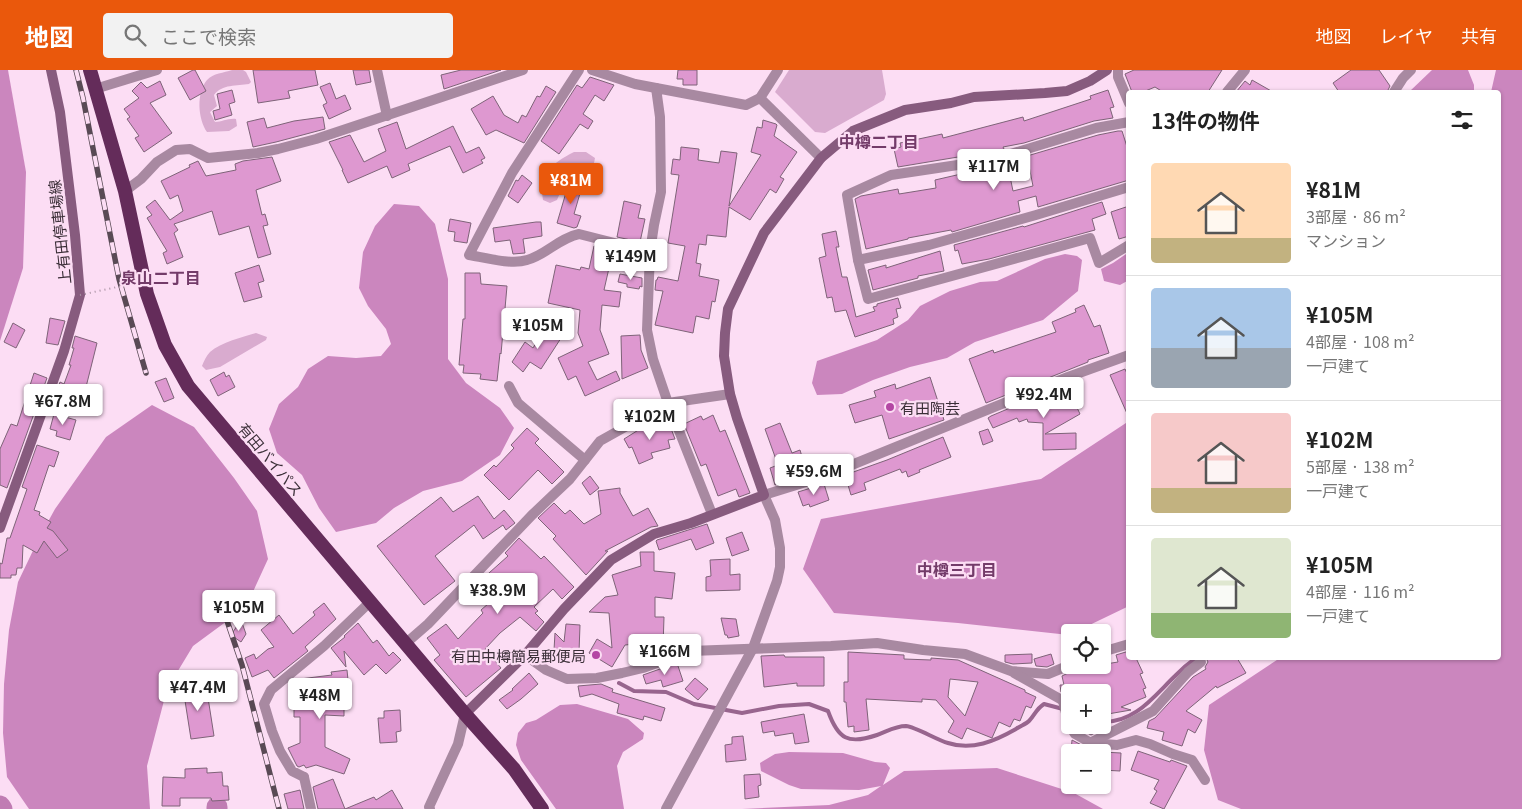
<!DOCTYPE html>
<html lang="ja">
<meta charset="utf-8">
<style>
:root{--surface:#fff;--page:#f2f2f2;--text:#222;--muted:#767676;--line:#e0e0e0;--accent:#ea580c}
body{margin:0;font-family:Georgia,"Noto Sans JP",serif;background:var(--page);color:var(--text);height:100vh;display:flex;flex-direction:column;font-size:19px;white-space:nowrap}
*{box-sizing:border-box;margin:0}
p{font-size:16px;color:var(--muted)}
.icon{flex:none;width:28px;height:28px;fill:none;stroke:currentColor;stroke-width:2;stroke-linecap:round;stroke-linejoin:round}
.map{position:relative;flex:1;overflow:hidden}
.sheet{position:absolute;left:1126px;top:20px;width:375px;height:570px;display:flex;flex-direction:column;background:var(--surface);border-radius:5px;box-shadow:0 1px 4px #0004}
.sheet>*{flex:none}
.fabs{position:absolute;left:1061px;top:554px;display:grid;gap:10px}
.fabs a{display:grid;place-items:center;width:50px;height:50px;border-radius:5px;background:var(--surface);box-shadow:0 1px 4px #0004;font-size:25px}
.price{position:absolute;translate:-50% -42px;padding:0 11px;border-radius:5px;background:#fff;color:#222;font-size:16px;line-height:32px;filter:drop-shadow(0 1px 2px #0008)}
.price::after{content:'';position:absolute;left:50%;top:30px;width:15px;height:11px;margin-left:-8px;background:inherit;clip-path:polygon(0 0,100% 0,50% 100%)}
.price.current{background:var(--accent);color:#fff}
ul{padding:0;list-style:none}
li{display:flex;align-items:center;gap:15px;height:125px;padding:0 25px}
li+li{border-top:1px solid var(--line)}
li span{display:grid;place-items:center;flex:none;width:140px;height:100px;border-radius:5px;color:#555}
li>.icon{margin-inline-start:auto}
span .icon{width:60px;height:60px;fill:#fffc;stroke-width:1}
li b{font-size:21px}
h2{display:flex;justify-content:space-between;align-items:center;height:60px;padding:0 25px;font-size:21px}
header{display:flex;align-items:center;gap:30px;box-sizing:border-box;height:70px;padding:0 25px;background:var(--accent);color:#fff}
header strong{font-size:24px}
nav{display:flex;gap:28px;margin-inline-start:auto;font-size:18px}
.search{width:350px;height:45px;background:var(--page);display:flex;align-items:center;gap:12px;box-sizing:border-box;padding:0 18px;border-radius:5px;color:var(--muted);font-size:19px}
.map>svg:first-child{display:block}
.green{fill:#d9abcf}
.forest{fill:#cb86be}
.lines{fill:none;stroke-linecap:round;stroke-linejoin:round}
.stream{stroke:#98658e;stroke-width:4}
.river{stroke:#c07cb3;stroke-width:21}
.building{fill:#de98d0;stroke:#7e6378;fill-rule:evenodd}
.minor{stroke:#a889a1;stroke-width:10}
.tertiary{stroke:#a889a1;stroke-width:10}
.secondary{stroke:#875b7e;stroke-width:10}
.trunk{stroke:#642c5a;stroke-width:14}
.rail-casing{stroke:#594a55;stroke-width:5.5}
.rail{stroke:#fcddf4;stroke-width:4;stroke-dasharray:11;stroke-linecap:butt}
.path-bridge{stroke:#a690a1;stroke-width:2;stroke-dasharray:1 4;stroke-linecap:butt}
.poi-dot{fill:#b446a4;stroke:#fcddf4;stroke-width:2}
.labels{text-anchor:middle;dominant-baseline:central;stroke-width:4.5;stroke-linejoin:round;paint-order:stroke}
.street-label{font-size:15px;fill:#3b2f38;stroke:#fcddf4}
.poi-label{font-size:15px;fill:#3b2f38;stroke:#fcddf4;text-anchor:start}
.neighbourhood-label{font-size:16px;font-weight:bold;fill:#733b69;stroke:#fcddf4}
</style>
<header>
<strong>地図</strong>
<div class="search"><svg class="icon" aria-label="search" viewBox="0 0 24 24"><circle cx="10" cy="10" r="6"/><path d="M15 15l6 6"/></svg>ここで検索</div>
<nav><a>地図</a><a>レイヤ</a><a>共有</a></nav>
</header>
<div class="map">
<svg width="1522" height="739" viewBox="0 0 1522 739">
<rect width="100%" height="100%" fill="#fcddf4"/>
<g class="green">
<path d="M232,0H243L246,2L251,12L249,14C237,16 222,14 214,25L217,36L210,42L215,52C222,52 228,48 236,49L237,56L229,61L207,62C198,49 196,23 207,10C213,3 224,3 232,0Z"/>
<polygon points="789,0 882,0 886,24 884,30 825,63 815,62 775,22"/>
<path d="M574,82H586L595,88L593,98L587,101H575L566,109L557,130L550,133L543,130C539,104 552,93 574,82Z"/>
<path d="M256,263L267,267L266,270L220,297L206,300L202,296C204,291 206,286 210,282C221,272 243,267 256,263Z"/>
</g>
<g class="forest">
<polygon points="0,0 8,0 26,102 23,198 0,271"/>
<polygon points="1432,0 1468,0 1474,15 1474,22 1409,22"/>
<polygon points="1496,0 1522,0 1522,739 1241,739 1218,730 1204,680 1209,635 1280,588 1499,588 1499,22 1491,22"/>
<polygon points="394,134 419,136 435,154 448,209 448,289 466,313 500,338 514,358 500,385 462,411 423,421 394,438 376,453 336,462 319,438 302,405 277,383 269,359 279,334 298,317 308,299 328,286 356,288 381,286 391,274 386,259 368,236 359,218 363,182 375,156"/>
<polygon points="1129,182 1129,210 1120,215 1104,211 1101,199 1113,193"/>
<polygon points="1065,184 1077,186 1082,190 1078,221 1043,250 975,272 947,288 910,297 873,310 842,324 817,325 812,313 817,291 877,270 908,250 920,236 950,221 980,212 997,211 1045,189"/>
<polygon points="152,335 194,357 234,408 257,441 268,489 246,537 193,576 167,619 147,696 150,739 29,739 7,707 3,663 4,614 9,560 18,512 39,468 55,439 106,367"/>
<polygon points="1129,351 1129,536 1075,562 1070,562 1069,565 958,553 834,543 803,499 821,449 1041,409"/>
<polygon points="577,634 628,649 644,663 643,669 623,682 617,696 624,739 556,739 521,690 516,675 518,663 526,653 536,650 560,635"/>
<polygon points="789,682 843,683 875,692 886,693 890,698 883,715 904,701 997,698 1074,723 1103,739 742,739 829,735 868,725 881,716 859,720 801,719 789,715 761,701 760,693 775,684"/>
</g>
<g class="lines">
<g class="stream">
<path d="M619,613L634,621L666,622L694,634L742,643L779,636L809,634L828,641C838,669 848,675 877,665C886,662 895,656 906,656C916,657 937,670 948,673C972,681 995,671 1016,659C1020,656 1026,654 1029,651C1035,645 1036,639 1044,634L1063,639"/>
<path d="M1102,652C1135,653 1154,626 1175,606C1182,599 1189,593 1196,588"/>
</g>
<g class="river">
<polyline points="0,736 2,739"/>
<polyline points="217,737 217,739"/>
</g>
</g>
<g class="building">
<polygon points="193,0 195,0 206,21 190,30 178,8"/>
<polygon points="253,0 315,0 318,15 288,21 290,28 258,33"/>
<polygon points="353,0 369,0 371,12 356,15"/>
<polygon points="461,0 501,0 444,19 441,5"/>
<polygon points="678,0 697,0 697,15 683,15 683,9 677,9"/>
<polygon points="1134,0 1222,0 1208,22 1163,22 1155,17 1143,22 1132,22 1125,4"/>
<polygon points="1351,0 1379,0 1390,16 1387,22 1339,22 1333,13"/>
<polygon points="590,7 614,15 604,31 595,25 583,44 593,51 588,59 580,54 559,84 541,71 577,15 582,18"/>
<polygon points="1252,10 1273,22 1236,22 1245,11 1250,15"/>
<polygon points="160,11 166,25 150,33 172,63 144,82 135,68 139,66 127,49 130,47 124,39 139,28 132,21 141,12 147,18"/>
<polygon points="330,13 336,29 345,25 351,39 329,49 323,35 327,33 320,17"/>
<polygon points="546,16 556,22 524,73 496,60 486,65 471,39 493,26 504,45 518,53 522,45 526,47 537,26 540,27"/>
<polygon points="232,20 235,32 229,34 232,45 215,50 213,41 220,39 217,24"/>
<polygon points="1108,20 1114,37 1110,38 1113,48 1094,51 1024,73 1003,77 1004,79 989,83 958,88 958,87 898,97 894,79 901,77 900,73 942,64 943,68 1023,47 1024,51 1091,29 1090,26"/>
<polygon points="323,47 325,59 276,72 253,77 247,52 264,48 267,58 294,51"/>
<polygon points="763,50 776,54 777,55 774,66 797,82 780,107 784,109 776,123 770,119 750,150 729,137 726,167 707,165 706,175 699,174 696,193 701,194 699,206 719,210 715,232 712,231 709,249 696,246 693,263 655,255 663,221 655,220 656,210 657,210 658,207 678,211 685,176 668,173 679,105 671,104 673,89 680,90 681,77 699,79 698,90 719,93 721,81 737,83 729,136 761,85 751,82 757,57 762,58"/>
<polygon points="397,52 406,79 453,56 466,83 479,77 485,88 481,90 483,93 463,103 450,76 408,94 410,100 392,108 387,96 348,113 342,100 343,100 329,72 350,65 364,92 386,81 378,59"/>
<polygon points="1118,61 1122,61 1129,83 1129,110 1038,137 1036,126 1018,131 1020,142 952,162 951,160 908,168 908,169 866,179 855,129 861,126 898,119 899,124 936,118 935,110 961,104 961,101 992,97 1007,92 1013,121 1033,116 1027,86 1098,65"/>
<polygon points="272,87 281,111 256,120 262,145 265,144 268,155 263,156 271,184 258,188 249,156 219,165 212,141 174,154 178,160 174,163 183,187 167,194 163,183 167,181 147,148 152,145 146,137 155,130 170,150 183,141 178,125 170,129 161,111 190,97 189,95 198,91 206,106 236,100 235,94 243,91"/>
<polygon points="522,105 532,113 518,133 508,126 516,110 518,111"/>
<polygon points="570,109 583,113 574,144 581,146 577,157 574,158 557,153"/>
<polygon points="624,131 641,135 638,148 645,149 640,172 617,167"/>
<polygon points="1102,132 1106,144 1092,149 1095,160 989,189 962,194 958,180 955,181 954,175 1023,156 1024,157"/>
<polygon points="1129,136 1129,166 1119,169 1111,142"/>
<polygon points="450,149 471,153 467,173 454,171 455,162 448,161"/>
<polygon points="536,152 541,152 542,166 523,169 525,183 513,184 510,170 495,172 493,158"/>
<polygon points="836,161 839,177 836,177 842,207 847,207 856,247 875,241 873,237 877,236 877,234 898,228 901,238 896,239 898,247 893,249 894,254 855,267 846,240 835,242 832,227 827,228 819,188 826,186 822,164"/>
<polygon points="594,176 620,182 616,199 609,198 604,220 621,222 619,237 602,235 600,260 609,284 588,292 597,310 616,301 620,310 585,326 576,306 568,310 558,288 583,276 578,263 580,240 548,233 556,195 580,200 581,197 589,199"/>
<polygon points="940,181 944,201 918,206 918,208 873,220 868,200 886,195 886,198"/>
<polygon points="259,195 264,211 258,213 262,227 244,232 235,203"/>
<polygon points="465,203 480,203 481,214 507,216 501,284 500,283 497,311 480,309 481,304 463,303 464,295 459,295 463,249 465,249"/>
<polygon points="620,204 642,208 642,217 640,216 639,219 627,217 627,214 618,212"/>
<polygon points="1084,235 1094,257 1100,255 1109,283 1088,290 1088,292 986,333 969,289 993,280 994,283 1056,262 1052,252 1076,242 1075,239"/>
<polygon points="50,248 65,251 58,275 46,273"/>
<polygon points="13,253 25,260 16,278 4,272"/>
<polygon points="547,255 563,265 541,299 530,292 523,302 512,292 525,272 533,278"/>
<polygon points="640,265 641,280 648,298 622,309 621,266"/>
<polygon points="75,266 97,273 82,333 56,324 60,312 64,314 71,295 69,295 74,278 72,278"/>
<polygon points="1125,299 1129,308 1129,348 1110,305"/>
<polygon points="224,302 226,307 229,305 235,317 218,326 210,310"/>
<polygon points="34,303 47,308 7,418 0,415 0,379 11,354 17,356"/>
<polygon points="930,307 944,350 889,369 882,345 855,353 849,335 876,327 874,321 895,314 896,319"/>
<polygon points="166,308 174,328 164,332 155,312"/>
<polygon points="1048,322 1053,333 1071,325 1080,344 1045,364 1076,363 1076,379 1043,380 1043,353 1028,352 1027,349 1019,352 1017,348 993,358 988,348 991,346"/>
<polygon points="54,344 76,350 70,370 56,366 57,361 50,359"/>
<polygon points="713,345 720,362 725,360 750,423 739,427 736,419 718,426 706,394 701,396 684,354 701,346 703,350"/>
<polygon points="666,353 667,357 670,356 675,369 668,370 670,378 651,383 653,388 639,394 632,377 629,378 624,369 640,359 641,360"/>
<polygon points="780,353 792,383 800,380 807,404 775,415 770,398 778,395 765,359"/>
<polygon points="527,358 539,369 535,373 564,402 552,414 538,400 509,430 484,405 494,395 496,397 514,378 511,375"/>
<polygon points="988,359 993,371 983,375 979,362"/>
<polygon points="943,367 951,387 919,400 920,402 908,407 906,401 902,403 900,399 864,413 866,420 851,425 845,405 887,390"/>
<polygon points="37,375 59,382 54,397 49,395 34,440 40,442 39,445 51,452 47,458 53,461 68,480 57,488 44,471 37,483 23,475 22,498 17,498 16,505 11,505 11,508 0,508 0,493 2,494 7,468 10,468 27,419 22,417"/>
<polygon points="590,406 599,418 590,425 582,413"/>
<polygon points="824,414 829,430 810,437 809,434 803,436 798,422"/>
<polygon points="620,418 620,423 633,446 648,438 658,456 651,457 605,481 608,481 586,505 553,469 556,466 538,448 554,433 565,444 570,440 584,454 601,444 598,421"/>
<polygon points="478,426 494,449 504,440 515,453 506,460 503,455 483,469 474,455 435,486 455,511 424,535 377,476 441,427 453,442"/>
<polygon points="707,454 714,473 696,480 691,469 659,480 656,471 657,470"/>
<polygon points="742,462 749,480 732,486 726,468"/>
<polygon points="519,468 541,489 544,486 574,517 562,529 553,519 534,537 538,541 535,543 544,552 536,561 520,547 500,563 485,579 501,598 466,627 434,590 440,585 427,568 446,554 458,569 483,543 481,540 489,533 480,522 485,517 480,511 508,486 505,483"/>
<polygon points="640,482 654,482 654,501 675,503 672,529 655,527 655,547 664,547 663,577 646,577 646,573 625,575 612,597 589,583 597,569 612,578 609,543 589,542 605,527 618,525 612,505 641,496"/>
<polygon points="730,489 730,505 740,504 740,520 706,521 706,507 711,506 710,490"/>
<polygon points="324,533 336,549 305,577 308,581 274,608 268,600 252,607 245,588 254,584 256,589 268,579 274,577 261,560 279,545 293,564 315,545 313,542"/>
<polygon points="721,548 736,549 739,566 728,568 727,565 725,565"/>
<polygon points="241,550 246,564 241,572 231,565"/>
<polygon points="358,553 373,573 377,570 389,586 393,582 401,590 386,604 376,594 364,605 344,581 346,597 331,578 345,567 344,566"/>
<polygon points="566,554 580,555 579,582 554,580 555,563 564,572"/>
<polygon points="1129,581 1129,588 1136,588 1143,603 1140,604 1146,618 1143,619 1146,627 1121,637 1131,640 1102,645 1102,622 1070,622 1070,624 1066,625 1061,622 1060,615 1064,615 1062,606 1068,603 1087,601 1087,597 1118,592 1116,585"/>
<path d="M848,582L904,585V589L931,590V588L958,590L1025,620V622L1036,627L1031,638L1026,636L1020,651L1014,649L1010,657L999,652L992,668L967,658L962,669L948,662L954,651L936,630L922,629V632L866,629L869,660L854,662V656L848,657L846,632H844V612H848ZM950,609L978,612L965,646L948,627Z"/>
<polygon points="1032,584 1032,593 1013,594 1005,592 1005,585"/>
<polygon points="1051,584 1054,594 1047,597 1036,596 1034,589"/>
<polygon points="784,585 785,587 824,587 824,616 797,616 797,613 764,617 761,586"/>
<polygon points="1206,588 1237,588 1246,603 1217,618 1216,616 1186,641 1202,650 1195,663 1188,659 1182,676 1162,670 1164,662 1147,658 1149,651 1155,648 1193,607 1206,599 1205,597 1208,592"/>
<polygon points="677,593 683,611 663,617 661,610 646,614 643,605"/>
<polygon points="347,600 350,630 344,630 344,646 325,645 325,677 350,689 344,704 316,695 306,698 304,695 299,697 297,696 288,678 300,673 300,647 294,647 294,626 300,625 300,609 332,605 331,602"/>
<polygon points="529,603 538,614 521,629 507,639 499,630 513,620 512,619"/>
<polygon points="695,608 708,619 698,630 685,619"/>
<polygon points="601,614 613,619 612,622 665,638 661,651 644,646 643,650 617,643 619,634 592,624 580,627 578,616"/>
<polygon points="206,615 214,666 191,669 183,618"/>
<polygon points="400,640 401,661 396,662 397,672 380,673 378,648 384,648 384,641"/>
<polygon points="804,644 809,672 795,674 793,663 775,666 774,661 763,663 761,652"/>
<polygon points="1077,655 1097,655 1102,658 1102,659 1091,665 1080,659"/>
<polygon points="743,666 746,690 726,692 725,675 732,674 732,667"/>
<polygon points="1072,670 1091,680 1090,682 1071,682"/>
<polygon points="1138,681 1170,692 1171,690 1187,696 1164,739 1150,733 1157,721 1154,719 1159,710 1131,700"/>
<polygon points="1102,682 1121,683 1120,701 1102,700"/>
<polygon points="207,698 207,703 222,702 223,716 228,716 229,730 212,731 211,728 180,728 180,736 162,736 163,707 185,708 185,699"/>
<polygon points="760,704 761,715 758,716 759,727 745,729 744,705"/>
<polygon points="333,709 345,739 374,727 376,730 392,720 403,739 318,739 313,717"/>
<polygon points="300,720 304,739 288,739 284,724"/>
</g>
<g class="lines">
<g class="minor">
<polyline points="377,0 387,46"/>
<path d="M579,0L512,103L469,185C486,188 512,195 527,190C546,185 559,168 579,164L650,182"/>
<polyline points="592,0 635,14 656,18"/>
<polyline points="1118,0 1118,7 1129,33"/>
<polyline points="95,19 157,0"/>
<polyline points="1227,22 1245,0"/>
<polyline points="1394,22 1403,8 1411,0"/>
<polyline points="760,28 821,88"/>
<polyline points="1129,52 1096,58 991,90 891,105 847,125 858,190 929,175 1036,145 1129,117"/>
<polyline points="125,121 141,109 157,92 176,80 190,79 208,88 258,83 278,79 316,69 523,0"/>
<polyline points="858,190 868,229 1090,168 1099,193 1129,175"/>
<polyline points="509,316 518,333 585,390"/>
<polyline points="764,425 822,407 1068,307 1129,285"/>
<polyline points="712,444 668,333 653,289 647,260 650,182 654,155 661,122 660,47 656,18 746,35 760,28 778,0"/>
<polyline points="405,574 428,554 532,445 570,409 600,371 668,333 730,324"/>
<polyline points="1102,582 1129,574"/>
<polyline points="525,585 546,600 567,609 597,608 622,603 643,598 690,581 831,576 877,573 923,580 965,584 1011,601 1048,604 1070,595"/>
<polyline points="1014,603 1069,634"/>
<polyline points="1063,631 1069,655 1075,664 1091,673 1117,675 1136,670 1150,674 1173,684 1192,690 1205,710"/>
<polyline points="1092,672 1153,641 1188,602 1201,592"/>
<polyline points="304,707 292,701 280,681 272,661 264,634 271,620 324,576 370,532"/>
<polyline points="430,739 429,737 458,674 465,644"/>
</g>
<g class="tertiary">
<polyline points="304,707 311,739"/>
<polyline points="666,739 753,578 777,511 780,497 780,478 775,450 764,425"/>
</g>
<g class="secondary">
<polyline points="0,458 64,281 80,225 75,165 60,42 51,0"/>
<polyline points="465,644 525,585 564,539 611,490 654,464 691,453 764,425 737,348 730,324 724,286 725,263 728,239 764,163 821,88 853,61 905,40 951,33 974,27 1045,23 1067,21 1090,11 1107,0"/>
</g>
<polyline class="trunk" points="90,0 125,121 147,224 165,275 188,316 465,644 514,699 542,739"/>
<defs>
<g id="rail">
<polyline points="76,0 83,28 119,209 146,303"/>
<polyline points="222,536 242,595 279,739"/>
</g>
</defs>
<use href="#rail" class="rail-casing"/>
<use href="#rail" class="rail"/>
<polyline class="path-bridge" points="80,225 131,214"/>
</g>
<g class="poi-dot">
<circle cx="890" cy="337" r="5"/>
<circle cx="596" cy="585" r="5"/>
</g>
<g class="labels">
<g class="street-label">
<text transform="translate(59 162) rotate(-96)">上有田停車場線</text>
<text transform="translate(271 389) rotate(50)">有田バイパス</text>
</g>
<g class="poi-label">
<text x="900" y="337">有田陶芸</text>
<text x="586" y="585" text-anchor="end">有田中樽簡易郵便局</text>
</g>
<g class="neighbourhood-label">
<text x="879" y="71">中樽二丁目</text>
<text x="161" y="207">泉山二丁目</text>
<text x="957" y="499">中樽三丁目</text>
</g>
</g>
</svg>
<div class="fabs">
<a><svg class="icon" aria-label="locate" viewBox="0 0 24 24"><circle cx="12" cy="12" r="6"/><path d="M12 2v4M12 18v4M2 12h4M18 12h4"/></svg></a>
<a>+</a>
<a>−</a>
</div>
<b class="price" style="left:994px;top:121px">¥117M</b>
<b class="price current" style="left:571px;top:135px">¥81M</b>
<b class="price" style="left:631px;top:211px">¥149M</b>
<b class="price" style="left:538px;top:280px">¥105M</b>
<b class="price" style="left:1044px;top:349px">¥92.4M</b>
<b class="price" style="left:63px;top:356px">¥67.8M</b>
<b class="price" style="left:650px;top:371px">¥102M</b>
<b class="price" style="left:814px;top:426px">¥59.6M</b>
<b class="price" style="left:498px;top:545px">¥38.9M</b>
<b class="price" style="left:239px;top:562px">¥105M</b>
<b class="price" style="left:665px;top:606px">¥166M</b>
<b class="price" style="left:198px;top:642px">¥47.4M</b>
<b class="price" style="left:320px;top:650px">¥48M</b>
<section class="sheet">
<h2>13件の物件<svg class="icon" aria-label="filters" viewBox="0 0 24 24"><path d="M4 7h16M4 17h16"/><circle cx="9" cy="7" r="2"/><circle cx="15" cy="17" r="2"/></svg></h2>
<ul>
<li><span style="background:linear-gradient(#ffd9b3 75%,#c2b280 0)"><svg class="icon" aria-label="home" viewBox="0 0 24 24"><path d="M3 11l9-7 9 7M6 9v11h12V9"/></svg></span><div><b>¥81M</b><p>3部屋 · 86 m²</p><p>マンション</p></div></li>
<li><span style="background:linear-gradient(#a9c7e8 60%,#9aa5b1 0)"><svg class="icon" aria-label="home" viewBox="0 0 24 24"><path d="M3 11l9-7 9 7M6 9v11h12V9"/></svg></span><div><b>¥105M</b><p>4部屋 · 108 m²</p><p>一戸建て</p></div></li>
<li><span style="background:linear-gradient(#f6c9c9 75%,#c2b280 0)"><svg class="icon" aria-label="home" viewBox="0 0 24 24"><path d="M3 11l9-7 9 7M6 9v11h12V9"/></svg></span><div><b>¥102M</b><p>5部屋 · 138 m²</p><p>一戸建て</p></div></li>
<li><span style="background:linear-gradient(#dfe7d0 75%,#8fb573 0)"><svg class="icon" aria-label="home" viewBox="0 0 24 24"><path d="M3 11l9-7 9 7M6 9v11h12V9"/></svg></span><div><b>¥105M</b><p>4部屋 · 116 m²</p><p>一戸建て</p></div></li>
</ul>
</section>
</div>
